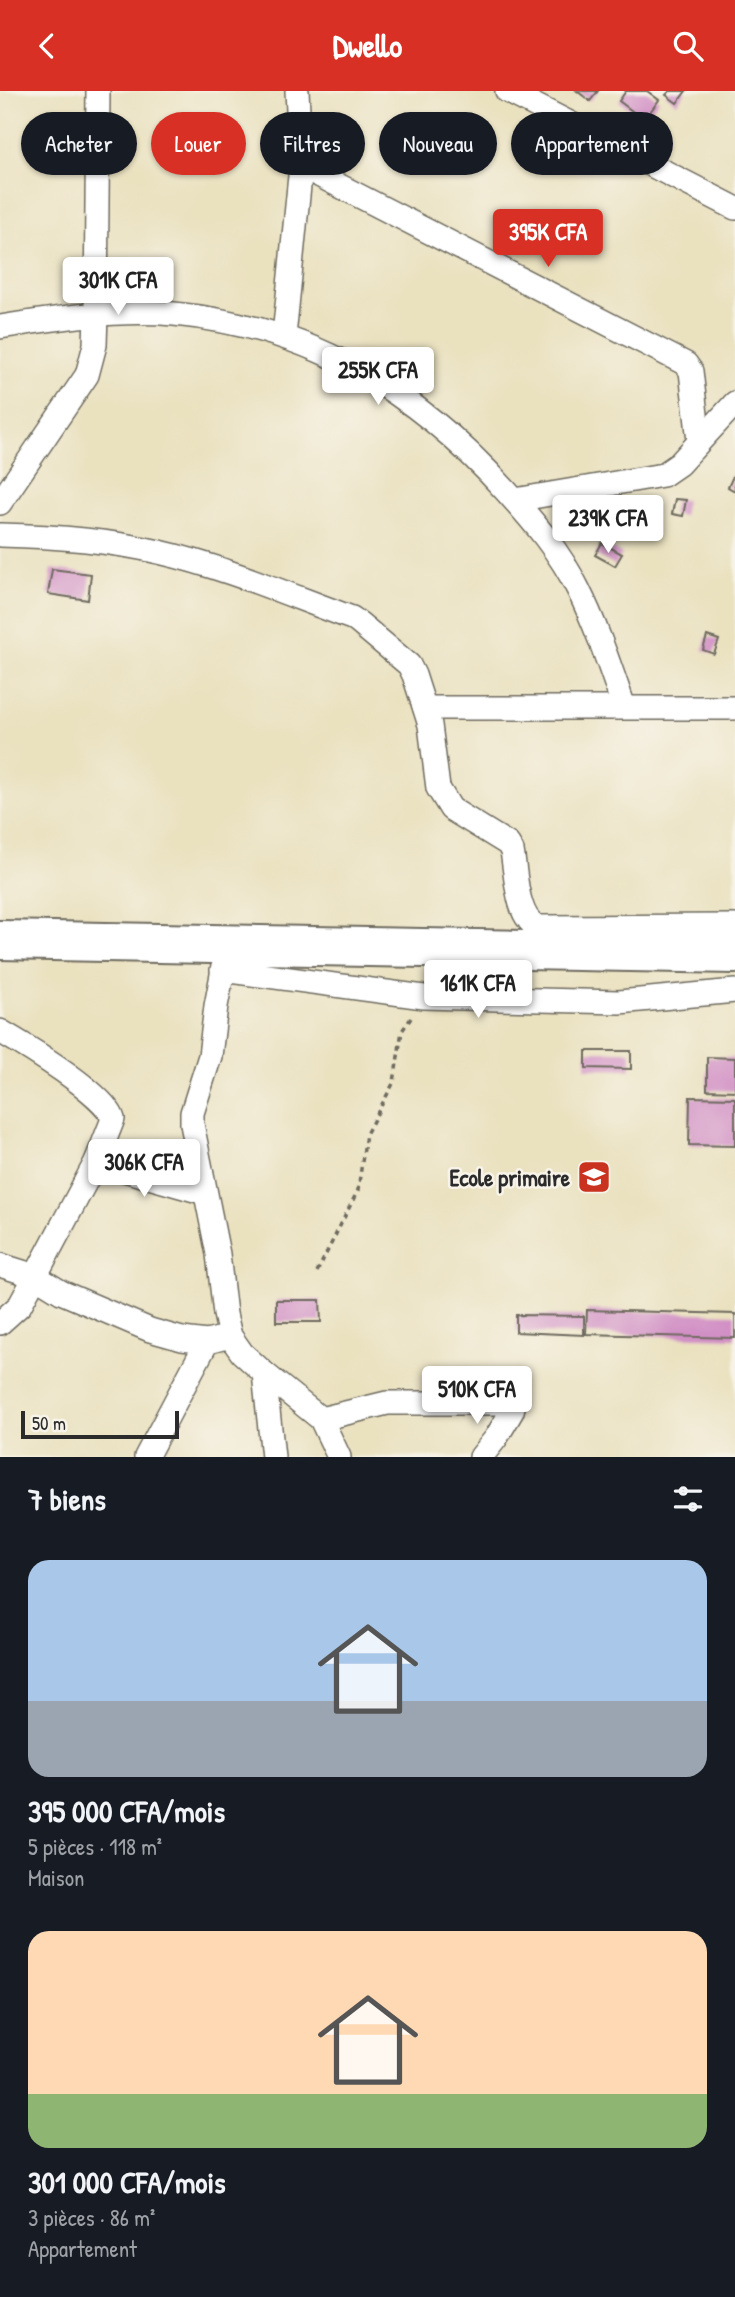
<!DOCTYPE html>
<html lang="fr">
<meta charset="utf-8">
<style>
:root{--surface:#171b24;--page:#20242c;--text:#f1f3f6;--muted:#9ea1a6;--accent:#d93025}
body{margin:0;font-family:"Patrick Hand",sans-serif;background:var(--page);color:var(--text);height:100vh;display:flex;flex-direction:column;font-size:26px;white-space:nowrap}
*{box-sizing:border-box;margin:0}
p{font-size:23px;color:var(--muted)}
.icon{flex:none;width:38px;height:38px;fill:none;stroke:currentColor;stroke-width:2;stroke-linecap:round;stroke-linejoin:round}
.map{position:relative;height:1366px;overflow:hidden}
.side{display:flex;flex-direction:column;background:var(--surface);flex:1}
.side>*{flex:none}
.guide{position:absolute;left:21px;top:21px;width:693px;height:63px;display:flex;gap:14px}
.scale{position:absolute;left:21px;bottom:18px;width:158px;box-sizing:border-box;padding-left:7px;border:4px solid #2b2b2b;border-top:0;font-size:19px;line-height:24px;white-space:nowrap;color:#2b2b2b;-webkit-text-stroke:5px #f7f3e8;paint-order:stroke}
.price{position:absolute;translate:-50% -60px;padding:0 16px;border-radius:7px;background:#fff;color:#222;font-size:23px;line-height:46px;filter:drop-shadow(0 2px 4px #0008)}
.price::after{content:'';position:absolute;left:50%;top:42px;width:21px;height:16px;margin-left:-10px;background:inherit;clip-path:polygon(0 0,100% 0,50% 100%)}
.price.current{background:var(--accent);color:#fff}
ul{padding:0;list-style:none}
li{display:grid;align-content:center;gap:14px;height:371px;padding:0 28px}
li span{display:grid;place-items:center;height:217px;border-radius:21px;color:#555}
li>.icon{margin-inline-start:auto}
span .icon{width:126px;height:126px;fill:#fffc;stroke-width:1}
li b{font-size:30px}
h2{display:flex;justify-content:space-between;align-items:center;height:84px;padding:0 28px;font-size:30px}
.chip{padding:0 24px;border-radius:32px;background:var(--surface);box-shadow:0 2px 5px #0004;font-size:24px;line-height:63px}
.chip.current{background:var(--accent);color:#fff}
header{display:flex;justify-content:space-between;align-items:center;height:91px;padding:0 28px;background:var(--accent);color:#fff;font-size:32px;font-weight:700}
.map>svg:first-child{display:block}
.building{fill:#d18fc5}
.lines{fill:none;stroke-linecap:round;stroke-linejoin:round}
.street-casing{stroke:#6e6b5f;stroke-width:26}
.highway-casing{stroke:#6e6b5f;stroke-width:42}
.path{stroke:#6e6b5f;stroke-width:3.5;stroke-dasharray:5 5;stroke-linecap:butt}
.street{stroke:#fff;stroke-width:23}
.highway{stroke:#fff;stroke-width:38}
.labels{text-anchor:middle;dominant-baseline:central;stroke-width:5;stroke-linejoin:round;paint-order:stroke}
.poi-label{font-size:23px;font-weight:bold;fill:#2b2b2b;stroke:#f7f3e8;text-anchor:end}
</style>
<header><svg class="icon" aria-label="back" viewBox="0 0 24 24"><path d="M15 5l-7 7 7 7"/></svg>Dwello<svg class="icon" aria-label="search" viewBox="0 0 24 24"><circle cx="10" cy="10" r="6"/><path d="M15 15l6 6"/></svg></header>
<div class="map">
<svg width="735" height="1366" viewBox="0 0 735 1366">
<rect width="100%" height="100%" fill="#f7f3e8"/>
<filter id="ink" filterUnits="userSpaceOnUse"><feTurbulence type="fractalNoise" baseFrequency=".0143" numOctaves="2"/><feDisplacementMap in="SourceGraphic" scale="14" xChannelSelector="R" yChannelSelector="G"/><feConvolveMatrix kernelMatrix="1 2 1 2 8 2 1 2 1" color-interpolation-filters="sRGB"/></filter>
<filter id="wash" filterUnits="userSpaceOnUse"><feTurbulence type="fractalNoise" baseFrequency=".00686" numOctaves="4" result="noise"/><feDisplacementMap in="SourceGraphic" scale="28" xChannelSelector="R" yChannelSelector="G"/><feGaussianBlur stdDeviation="1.57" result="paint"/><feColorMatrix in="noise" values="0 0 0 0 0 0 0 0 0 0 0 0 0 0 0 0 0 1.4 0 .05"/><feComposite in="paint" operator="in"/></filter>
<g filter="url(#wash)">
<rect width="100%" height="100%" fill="#eae1bf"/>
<g id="blocks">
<g class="building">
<polygon points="577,0 598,0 590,10"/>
<polygon points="626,0 647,0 659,9 644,29 619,10"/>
<polygon points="670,0 686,0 677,12 666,4"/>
<polygon points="735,381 735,400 728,396"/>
<polygon points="675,408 686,409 683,425 672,423"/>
<polygon points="602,452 622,463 615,475 595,464"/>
<polygon points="52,478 91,483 88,509 48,503"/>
<polygon points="707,545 719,549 714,563 703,559"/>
<polygon points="586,960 631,960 631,978 586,977"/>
<polygon points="707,966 735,967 735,1000 707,999"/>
<polygon points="690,1006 735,1007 735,1055 689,1054"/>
<polygon points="276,1209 320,1209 321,1231 276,1231"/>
<polygon points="587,1219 735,1223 735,1247 586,1243"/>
<polygon points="516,1224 584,1225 584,1244 516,1241"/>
</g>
</g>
</g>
<g filter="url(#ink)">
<use href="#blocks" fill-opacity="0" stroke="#6e6b5f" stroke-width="2"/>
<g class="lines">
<defs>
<g id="street">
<polyline points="507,0 735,117"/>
<polyline points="301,75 686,273 691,280 699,350"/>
<path d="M0,236C57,227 115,218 174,223C311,236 415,299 506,400C533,430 560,461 578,498C597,536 610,576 624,616"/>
<polyline points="284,245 301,75 297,0"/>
<polyline points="515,409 663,384 679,373 735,312"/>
<polyline points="0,412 87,284 95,254 96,223 98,0"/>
<path d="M0,444C53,445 107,449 159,461C225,476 289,504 352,527L359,532L409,574L414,584L430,634L438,697L451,718L508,753L512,760C516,781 516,829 539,836L735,835"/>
<polyline points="425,617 735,617"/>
<polyline points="228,853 216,915 210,965 192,1022 192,1033 218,1163 225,1223 230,1245 242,1262 264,1282 321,1328 339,1366"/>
<polyline points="222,879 424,906 619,911 735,900"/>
<path d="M0,940C24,954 106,1003 113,1028L96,1071L20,1214L0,1232"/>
<polyline points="96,1071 205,1102"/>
<polyline points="0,1174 35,1185 61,1201 150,1239 182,1248 207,1251 230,1245"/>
<polyline points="264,1282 273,1366"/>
<polyline points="321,1328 387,1312 510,1312 513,1316 512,1320 496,1347 481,1366"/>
<polyline points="146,1366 207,1251"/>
</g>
<polyline id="highway" points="0,849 735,863"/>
</defs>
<use href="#street" class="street-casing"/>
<use href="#highway" class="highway-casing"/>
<polyline class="path" points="317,1181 358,1099 366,1043 394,991 402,940 411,927"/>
<use href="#street" class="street"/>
<use href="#highway" class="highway"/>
</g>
</g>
<defs>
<symbol id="school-square" viewBox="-11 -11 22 22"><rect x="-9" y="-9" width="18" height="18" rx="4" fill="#c8321e" stroke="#f7f3e8"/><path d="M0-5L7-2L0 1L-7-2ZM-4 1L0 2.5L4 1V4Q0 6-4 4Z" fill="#fff"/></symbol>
</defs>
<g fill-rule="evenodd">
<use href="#school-square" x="575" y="1067" width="38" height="38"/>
</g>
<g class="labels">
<g class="poi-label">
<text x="570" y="1086">Ecole primaire</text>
</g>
</g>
</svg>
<div class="scale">50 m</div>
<b class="price current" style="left:548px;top:178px">395K CFA</b>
<b class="price" style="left:118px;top:226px">301K CFA</b>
<b class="price" style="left:378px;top:316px">255K CFA</b>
<b class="price" style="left:608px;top:464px">239K CFA</b>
<b class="price" style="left:478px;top:929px">161K CFA</b>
<b class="price" style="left:144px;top:1108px">306K CFA</b>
<b class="price" style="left:477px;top:1335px">510K CFA</b>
<div class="guide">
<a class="chip">Acheter</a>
<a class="chip current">Louer</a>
<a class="chip">Filtres</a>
<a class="chip">Nouveau</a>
<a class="chip">Appartement</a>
</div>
</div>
<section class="side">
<h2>7 biens<svg class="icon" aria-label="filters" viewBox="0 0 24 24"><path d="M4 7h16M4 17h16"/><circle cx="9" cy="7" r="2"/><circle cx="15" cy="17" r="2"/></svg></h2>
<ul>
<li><span style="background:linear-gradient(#a9c7e8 65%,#9aa5b1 0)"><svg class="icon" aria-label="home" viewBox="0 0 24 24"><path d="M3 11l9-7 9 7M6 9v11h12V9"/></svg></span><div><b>395 000 CFA/mois</b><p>5 pièces · 118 m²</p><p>Maison</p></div></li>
<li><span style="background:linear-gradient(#ffd9b3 75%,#8fb573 0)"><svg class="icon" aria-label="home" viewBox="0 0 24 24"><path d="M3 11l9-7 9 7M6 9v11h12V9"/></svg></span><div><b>301 000 CFA/mois</b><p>3 pièces · 86 m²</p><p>Appartement</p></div></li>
</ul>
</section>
